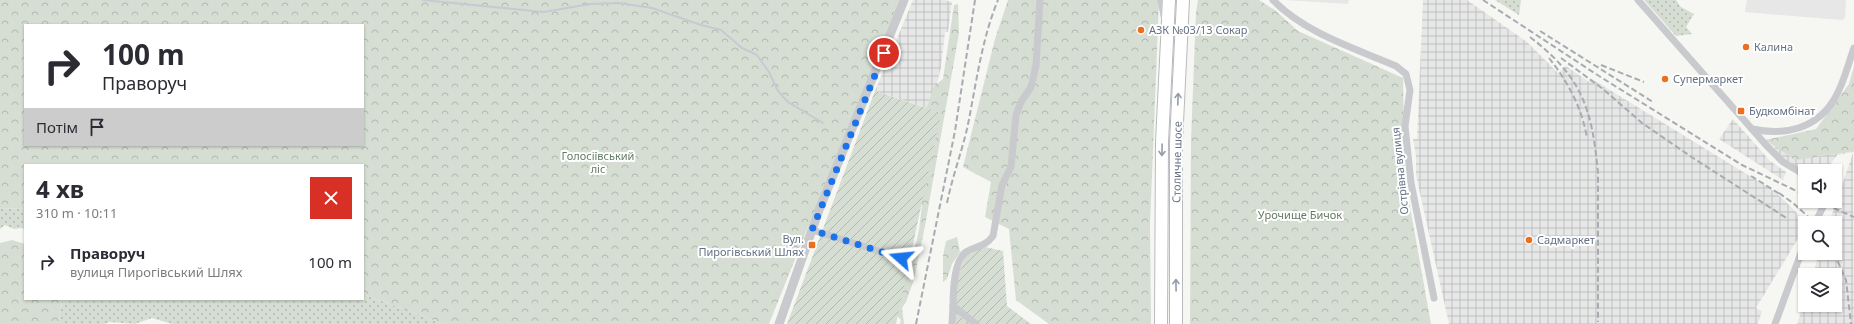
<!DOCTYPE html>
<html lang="uk">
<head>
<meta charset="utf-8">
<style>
	:root { --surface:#fff; --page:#f2f2f3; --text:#2b2b33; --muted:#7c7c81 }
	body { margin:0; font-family:"Noto Sans",sans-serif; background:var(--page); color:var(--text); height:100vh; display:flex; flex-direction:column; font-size:15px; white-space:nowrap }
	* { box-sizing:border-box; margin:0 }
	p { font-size:13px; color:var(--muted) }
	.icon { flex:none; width:22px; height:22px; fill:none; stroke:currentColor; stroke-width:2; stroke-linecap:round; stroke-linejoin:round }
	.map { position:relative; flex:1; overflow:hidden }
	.panel { position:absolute; left:24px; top:164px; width:340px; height:136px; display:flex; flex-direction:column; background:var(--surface); border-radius:0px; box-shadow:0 1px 3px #0004 }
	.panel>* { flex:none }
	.banner { position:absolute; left:24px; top:24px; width:340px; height:122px; border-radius:0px; box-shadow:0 1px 3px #0004; background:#fff; color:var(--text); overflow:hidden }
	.controls { position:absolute; left:1798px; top:164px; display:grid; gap:8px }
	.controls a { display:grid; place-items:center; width:44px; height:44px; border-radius:0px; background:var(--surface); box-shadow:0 1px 3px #0004; font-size:20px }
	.pin { position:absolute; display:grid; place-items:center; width:34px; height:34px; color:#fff; margin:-17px; border:2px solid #fff; border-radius:50%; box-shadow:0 1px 4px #0007 }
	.me { position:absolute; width:44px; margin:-22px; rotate:288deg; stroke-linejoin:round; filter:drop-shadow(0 0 3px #0008) }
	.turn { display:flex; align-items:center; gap:14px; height:84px; padding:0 12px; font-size:18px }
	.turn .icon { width:52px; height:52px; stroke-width:2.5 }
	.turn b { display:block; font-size:28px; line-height:34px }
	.then { display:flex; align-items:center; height:38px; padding:0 12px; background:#0003; gap:8px; font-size:15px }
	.round { display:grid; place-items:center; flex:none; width:42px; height:42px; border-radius:0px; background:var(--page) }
	.summary { display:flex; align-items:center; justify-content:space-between; height:68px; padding:0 12px }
	h1 { font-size:24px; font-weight:700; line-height:30px }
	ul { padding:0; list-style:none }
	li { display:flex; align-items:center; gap:12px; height:60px; padding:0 12px }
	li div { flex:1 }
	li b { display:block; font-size:15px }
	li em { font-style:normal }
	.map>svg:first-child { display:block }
</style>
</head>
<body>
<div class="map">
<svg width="1854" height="324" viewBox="0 0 1854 324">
	<defs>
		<pattern id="industrial-grid" width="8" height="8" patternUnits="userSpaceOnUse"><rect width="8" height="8" fill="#e6e7e6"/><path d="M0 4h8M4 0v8" fill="none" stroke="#bec0c0"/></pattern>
		<pattern id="grass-dots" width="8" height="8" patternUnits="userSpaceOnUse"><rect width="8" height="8" fill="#d6ded3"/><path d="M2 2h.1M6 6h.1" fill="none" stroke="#b1b8b1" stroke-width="1.8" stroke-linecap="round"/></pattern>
		<pattern id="forest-crowns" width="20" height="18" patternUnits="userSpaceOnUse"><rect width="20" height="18" fill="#d6ded3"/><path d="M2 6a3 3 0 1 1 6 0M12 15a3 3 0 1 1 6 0" fill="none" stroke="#b1b8b1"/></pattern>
		<pattern id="garden-furrows" width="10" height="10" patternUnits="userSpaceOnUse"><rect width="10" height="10" fill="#d6ded3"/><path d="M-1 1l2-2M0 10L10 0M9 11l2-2" fill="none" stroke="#b1b8b1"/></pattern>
	</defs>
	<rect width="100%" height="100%" fill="#f6f6f3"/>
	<!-- built -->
	<g fill="#e6e7e6">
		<polygon points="1285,0 1349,0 1348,4"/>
		<polygon points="1747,0 1846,0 1845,18 1842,20 1745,12"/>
	</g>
	<!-- industrial -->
	<g fill="url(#industrial-grid)">
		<polygon points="913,0 945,0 952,2 948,32 945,32 941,67 932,105 927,108 875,91 887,62 894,61 896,55 893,48"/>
		<polygon points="1423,0 1467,0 1527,42 1558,73 1566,66 1589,82 1592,79 1774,191 1784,200 1807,223 1805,223 1805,227 1756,308 1762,311 1758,324 1449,324 1416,175 1416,156 1413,139 1417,139"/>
		<polygon points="1854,79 1854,152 1837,155 1828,168 1814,165 1803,170 1779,158 1773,143 1811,137"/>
		<polygon points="1733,119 1770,161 1786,172 1783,180 1719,139"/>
		<polygon points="1853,153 1854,324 1797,324 1805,300 1805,305 1835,305 1835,275 1813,275 1819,253 1835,253 1835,223 1829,223"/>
	</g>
	<!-- grass -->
	<g fill="url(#grass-dots)">
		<polygon points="1495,0 1521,0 1519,15"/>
		<polygon points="1644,0 1676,0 1681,7 1694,14 1686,27 1692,34 1676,36"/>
		<polygon points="0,208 25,209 25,229 21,228 14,229 5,225 0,229"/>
		<polygon points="363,294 444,324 172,324 152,318 135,324 110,322 104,324 60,324 59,314 63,299 363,299"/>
	</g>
	<!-- forest -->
	<g fill="url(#forest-crowns)" fill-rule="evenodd">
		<path d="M0 0H899L769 324H444L363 294V165H25V209L0 208ZM25 25H363V145H25Z"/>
		<polygon points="1008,0 1159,0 1150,224 1151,324 1049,324 1016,300 1009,229 985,217 991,182 963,167 995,39"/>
		<polygon points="1198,0 1259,0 1276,11 1298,31 1403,78 1405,179 1431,324 1190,324 1191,140 1196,12"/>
		<polygon points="958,4 959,33 925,226 914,279 906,302 902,308 904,324 900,324 901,320 891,309 906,268 913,256 919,230 922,205 903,199 923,119 934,86 943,79 954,5"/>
		<polygon points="1854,66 1854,151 1795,160 1765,140 1816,129 1849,84"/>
		<polygon points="957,237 960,252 952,264 947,279 943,282 943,256 946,241"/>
		<polygon points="12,240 25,244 25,299 63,299 59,314 60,321 65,324 0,324 0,243"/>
	</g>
	<!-- garden -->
	<g fill="url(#garden-furrows)">
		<polygon points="875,91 941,113 896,324 787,324"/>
		<polygon points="985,247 1003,251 1007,306 1031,324 956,324 951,294 966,254"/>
	</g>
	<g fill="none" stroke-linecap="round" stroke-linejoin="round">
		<!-- stream -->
		<polyline stroke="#c4cbd2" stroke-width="2" points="423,0 544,12 590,4 619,3 652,8 701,25 721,30 742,48 757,55 769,72 778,91 788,102 823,123"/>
		<!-- trunk casing -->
		<g stroke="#b8babe" stroke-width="14">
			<g id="trunk">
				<polyline points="1161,324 1162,142 1169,0"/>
				<polyline points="1176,324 1176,143 1183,0"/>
			</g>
		</g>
		<!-- minor -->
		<g stroke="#c8cace" stroke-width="7">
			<polyline points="1161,0 1164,16"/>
			<path d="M1273 0C1305 33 1354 48 1396 66L1406 74 1410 90 1405 126 1411 183 1434 298"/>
			<polyline points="1638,0 1766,145 1783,162 1805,175"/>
			<path d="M1752 129C1785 136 1817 129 1835 98 1844 83 1848 64 1854 48"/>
			<polyline points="1815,223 1826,201"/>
			<polyline points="812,230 901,258"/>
			<polyline points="952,324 953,306"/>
			<path d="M976 324 953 306C953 293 954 260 966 252 977 245 984 248 993 236L1002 185 1011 167 1016 115 1021 102 1031 87 1036 66 1040 0"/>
			<polyline points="1775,324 1805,242"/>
		</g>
		<!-- tertiary -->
		<polyline stroke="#c8cace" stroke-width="9" points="779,324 819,210 904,0"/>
		<!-- trunk -->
		<use href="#trunk" stroke="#fff" stroke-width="12"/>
		<!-- rail -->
		<g stroke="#a7abb2" stroke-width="2" stroke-dasharray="6 3" stroke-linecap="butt">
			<polyline points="1483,0 1599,76 1742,165 1805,195"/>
			<polyline points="1540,31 1653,102"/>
			<path d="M1530 37C1582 77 1592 108 1598 173V322"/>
			<path d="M1549 58C1568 82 1582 108 1587 138"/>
			<polyline points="1561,58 1603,89 1642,123 1693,158 1788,219"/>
			<polyline points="1601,65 1644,82"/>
			<polyline points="1751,176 1783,196"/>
			<polyline points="1779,193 1793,203 1815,223"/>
			<polyline points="1817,201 1854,217"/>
			<path d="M947 203C952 178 961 154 967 129 976 86 981 41 998 0"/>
			<polyline points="1834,253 1846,280 1851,324"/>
			<polyline points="916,324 955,131 975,0"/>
		</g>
	</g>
	<!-- one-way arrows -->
	<defs><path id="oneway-shaft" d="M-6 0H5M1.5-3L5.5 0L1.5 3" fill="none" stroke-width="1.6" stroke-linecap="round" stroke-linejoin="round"/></defs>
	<g stroke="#929caa">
		<use href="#oneway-shaft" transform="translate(1178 99) rotate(-88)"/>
		<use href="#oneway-shaft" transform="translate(1162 150) rotate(91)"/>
		<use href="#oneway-shaft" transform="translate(1176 285) rotate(-91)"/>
	</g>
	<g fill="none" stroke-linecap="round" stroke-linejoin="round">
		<!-- route -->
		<polyline stroke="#1a73e8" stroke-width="7" stroke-dasharray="0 12.6" points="884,53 812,230 901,258"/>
	</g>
	<!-- markers -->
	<g fill="#eb6f1e" stroke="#fff" stroke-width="1.5">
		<circle cx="1141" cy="30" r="4"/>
		<circle cx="1746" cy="47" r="4"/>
		<circle cx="1665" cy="79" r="4"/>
		<rect x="1737" y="107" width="8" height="8" rx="2"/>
		<circle cx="1529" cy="240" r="4"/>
		<rect x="808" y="241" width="8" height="8" rx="2"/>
	</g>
	<g text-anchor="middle" stroke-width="4" stroke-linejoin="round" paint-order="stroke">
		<!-- poi labels -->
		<g font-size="11" fill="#647185" stroke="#fff" text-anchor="start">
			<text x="1149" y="34">АЗК №03/13 Сокар</text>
			<text x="1754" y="51">Калина</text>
			<text x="1673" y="83">Супермаркет</text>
			<text x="1749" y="115">Будкомбінат</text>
			<text x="804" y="243" text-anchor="end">Вул.<tspan x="804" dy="13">Пирогівський Шлях</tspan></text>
			<text x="1537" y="244">Садмаркет</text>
		</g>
		<!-- park labels -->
		<g font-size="11" fill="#647c63" stroke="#fff">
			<text x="598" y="160">Голосіївський<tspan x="598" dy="13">ліс</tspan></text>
			<text x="1300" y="219">Урочище Бичок</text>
		</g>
		<!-- street labels -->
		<g font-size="11" fill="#647185" stroke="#fff">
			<text transform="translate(1177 162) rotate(-89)" y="4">Столичне шосе</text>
			<text transform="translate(1400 171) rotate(-96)" y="4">Острівна вулиця</text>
		</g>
	</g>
</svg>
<div class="controls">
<a><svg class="icon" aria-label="sound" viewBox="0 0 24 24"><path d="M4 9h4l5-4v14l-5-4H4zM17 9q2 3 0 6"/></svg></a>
<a><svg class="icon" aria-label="search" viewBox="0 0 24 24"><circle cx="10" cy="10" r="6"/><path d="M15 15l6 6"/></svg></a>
<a><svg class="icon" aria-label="layers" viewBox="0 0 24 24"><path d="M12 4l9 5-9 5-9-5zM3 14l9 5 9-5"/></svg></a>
</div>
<div class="pin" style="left:884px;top:53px;background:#d93025"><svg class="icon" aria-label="arrive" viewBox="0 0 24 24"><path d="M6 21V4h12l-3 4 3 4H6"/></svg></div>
<svg class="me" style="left:901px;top:258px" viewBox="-20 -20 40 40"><path d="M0-17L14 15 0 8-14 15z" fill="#1a73e8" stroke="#fff" stroke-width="4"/></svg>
<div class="banner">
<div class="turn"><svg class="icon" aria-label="right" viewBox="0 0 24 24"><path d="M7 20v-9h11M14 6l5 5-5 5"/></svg><div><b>100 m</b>Праворуч</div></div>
<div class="then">Потім<svg class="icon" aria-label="arrive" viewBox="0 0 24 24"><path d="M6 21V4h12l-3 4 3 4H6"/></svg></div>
</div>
<section class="panel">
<div class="summary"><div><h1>4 хв</h1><p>310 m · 10:11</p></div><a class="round" style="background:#d93025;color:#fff"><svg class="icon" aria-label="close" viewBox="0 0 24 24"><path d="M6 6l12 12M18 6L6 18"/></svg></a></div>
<ul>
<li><svg class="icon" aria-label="right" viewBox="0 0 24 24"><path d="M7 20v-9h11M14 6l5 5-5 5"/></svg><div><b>Праворуч</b><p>вулиця Пирогівський Шлях</p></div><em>100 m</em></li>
</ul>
</section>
</div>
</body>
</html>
